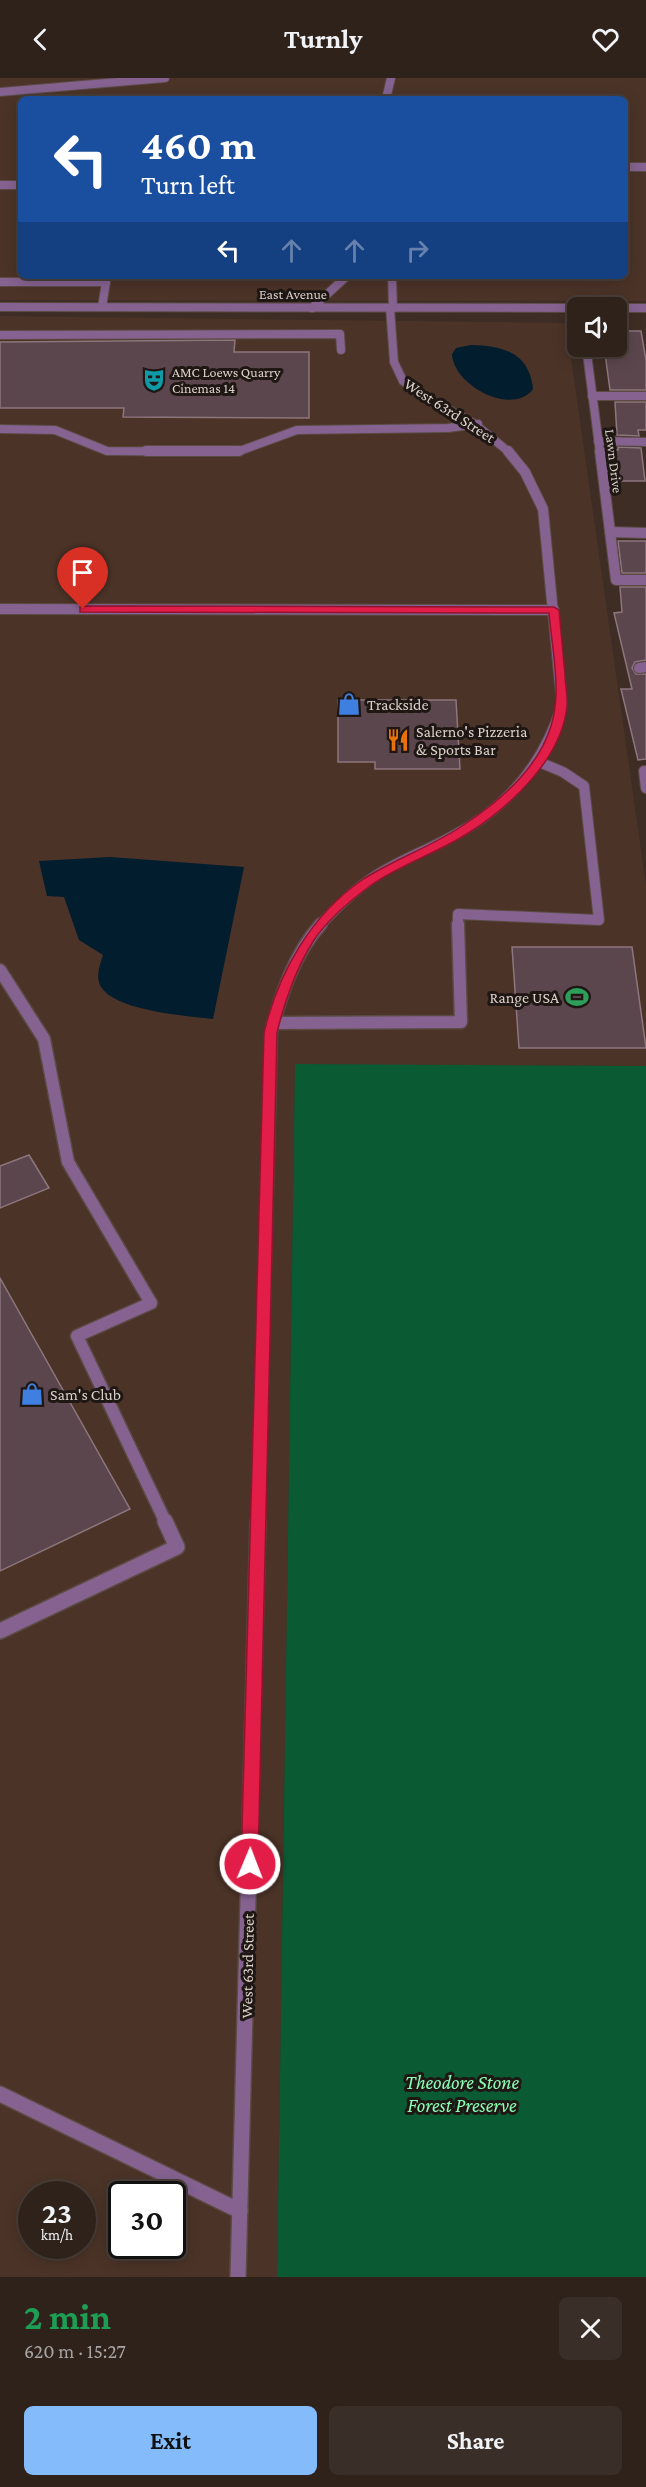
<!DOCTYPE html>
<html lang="en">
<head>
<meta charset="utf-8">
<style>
	:root { --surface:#2e221b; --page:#3a2f28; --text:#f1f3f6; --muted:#a7a4a3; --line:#493f3a; --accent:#84bcfb }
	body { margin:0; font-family:"Crimson Pro",serif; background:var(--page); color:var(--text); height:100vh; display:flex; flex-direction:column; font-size:22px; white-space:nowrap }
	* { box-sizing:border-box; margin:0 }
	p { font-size:20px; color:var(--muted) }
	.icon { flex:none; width:33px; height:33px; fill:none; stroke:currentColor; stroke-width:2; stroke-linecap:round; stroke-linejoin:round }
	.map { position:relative; height:2199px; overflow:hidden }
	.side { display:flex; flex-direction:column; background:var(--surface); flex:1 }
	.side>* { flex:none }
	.hud { position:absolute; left:18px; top:18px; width:610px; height:183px; border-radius:9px; box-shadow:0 3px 15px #0003,0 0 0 2px var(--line); background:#1a4fa0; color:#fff; overflow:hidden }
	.controls { position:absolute; left:567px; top:219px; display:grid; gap:12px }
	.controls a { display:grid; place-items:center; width:60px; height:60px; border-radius:9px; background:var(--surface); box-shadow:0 3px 15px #0003,0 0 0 2px var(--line); font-size:30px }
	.speed { position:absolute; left:18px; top:2103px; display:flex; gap:12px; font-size:30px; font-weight:700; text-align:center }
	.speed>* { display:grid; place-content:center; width:78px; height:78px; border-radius:50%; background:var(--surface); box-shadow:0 3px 15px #0003,0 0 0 2px var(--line); line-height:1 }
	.speed small { font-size:15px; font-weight:400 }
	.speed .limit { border:3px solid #111; border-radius:9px; background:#fff; color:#111 }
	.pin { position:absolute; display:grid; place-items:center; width:51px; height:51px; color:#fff; margin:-62px -26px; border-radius:50% 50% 50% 0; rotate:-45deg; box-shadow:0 0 6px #0007 }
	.pin .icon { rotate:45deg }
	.me { position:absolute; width:66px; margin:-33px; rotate:1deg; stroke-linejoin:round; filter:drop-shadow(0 0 4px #0008) }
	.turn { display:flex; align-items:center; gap:21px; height:126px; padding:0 24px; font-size:27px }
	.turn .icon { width:78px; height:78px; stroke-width:2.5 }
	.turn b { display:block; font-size:42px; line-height:51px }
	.lanes { display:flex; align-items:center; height:57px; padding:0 24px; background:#0003; justify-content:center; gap:30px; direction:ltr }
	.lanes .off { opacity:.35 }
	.round { display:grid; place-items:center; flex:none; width:63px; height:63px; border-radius:9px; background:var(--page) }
	.summary { display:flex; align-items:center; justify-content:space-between; height:102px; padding:0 24px }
	h1 { font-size:36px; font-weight:700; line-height:45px; color:#1e9e55 }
	.button { display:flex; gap:12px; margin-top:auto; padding:12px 24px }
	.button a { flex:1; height:69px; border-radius:9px; background:var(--accent); color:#111; font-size:24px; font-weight:700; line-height:69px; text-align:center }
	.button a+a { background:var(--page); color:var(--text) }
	header { display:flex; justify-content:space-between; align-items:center; height:78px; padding:0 24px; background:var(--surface); font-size:27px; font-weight:700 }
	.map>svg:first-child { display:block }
</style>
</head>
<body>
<header><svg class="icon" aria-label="back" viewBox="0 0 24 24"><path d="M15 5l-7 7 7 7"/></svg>Turnly<svg class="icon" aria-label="heart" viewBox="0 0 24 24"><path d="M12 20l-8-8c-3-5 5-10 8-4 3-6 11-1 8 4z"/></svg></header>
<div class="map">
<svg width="646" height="2199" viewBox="0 0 646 2199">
	<rect width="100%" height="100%" fill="#3e2d24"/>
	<!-- built -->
	<g fill="#4b3327" fill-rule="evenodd">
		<path d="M0 0H646V223L0 222ZM21 21H626V198H21Z"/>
		<path d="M0 238 566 245 646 807V988L295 987 277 2199H0ZM32 2116H82V2168H32ZM122 2116H172V2168H122Z"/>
	</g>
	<!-- green -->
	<polygon fill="#0a5a33" points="295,986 646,988 646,2199 277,2199"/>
	<!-- water -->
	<g fill="#011d2e">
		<path d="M471 267C503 268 529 274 533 311 512 339 453 307 452 276L456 270Z"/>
		<path d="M110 779 244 789 213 941C187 938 116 933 101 909 95 899 100 887 103 877L79 862 64 819 47 818 39 783Z"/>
	</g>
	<!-- building -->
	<g fill="#5b464d" stroke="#8d767d" stroke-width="1.5">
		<polygon points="616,253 641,253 646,282 646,312 610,312 604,268 616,268"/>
		<polygon points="235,262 234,274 309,274 309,340 123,339 124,330 0,330 0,264"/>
		<polygon points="615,324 646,324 646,352 638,352 639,358 617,357"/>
		<polygon points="618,369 641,370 645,403 611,403 607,371 618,372"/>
		<polygon points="618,463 646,463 646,495 622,495"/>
		<polygon points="620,509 646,509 646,582 635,584 632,590 636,596 646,596 646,681 638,682 621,611 632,611 614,535 622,534"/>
		<polygon points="338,622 456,622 460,691 375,691 375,684 338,684"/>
		<polygon points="512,869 632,869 646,970 519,970"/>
		<polygon points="29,1077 49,1110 0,1130 0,1088"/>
		<polygon points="0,1200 130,1431 0,1493"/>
	</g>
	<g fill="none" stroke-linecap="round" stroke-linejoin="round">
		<!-- service-far3 casing -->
		<g stroke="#5a4a42" stroke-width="10">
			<g id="service-far3">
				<polyline points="0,14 165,0"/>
				<polyline points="386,21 391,0"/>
				<polyline points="626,89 646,89"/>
				<polyline points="0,107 21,107"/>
				<polyline points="392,198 393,230"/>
				<polyline points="0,204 106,204"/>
				<polyline points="102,229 107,198 237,198"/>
				<polyline points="312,230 347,198"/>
				<polyline points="0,257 340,256 341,272"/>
				<polyline points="0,351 55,352 107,373 237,374 297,352 448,350 478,346"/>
			</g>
		</g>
		<!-- service-far2 casing -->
		<g stroke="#5a4a42" stroke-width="12">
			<g id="service-far2">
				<polyline points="146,373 239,373"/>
				<polyline points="0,531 554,532"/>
				<polyline points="458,847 458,836 599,842 584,708 563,694 539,684"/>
			</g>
		</g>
		<!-- service-far1 casing -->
		<g stroke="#5a4a42" stroke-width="15">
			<g id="service-far1">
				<polyline points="0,892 44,961 68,1084 151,1225 77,1258 166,1445"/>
				<polyline points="273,945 461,944 458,846"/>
			</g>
		</g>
		<!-- service casing -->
		<g stroke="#5a4a42" stroke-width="18">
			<g id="service">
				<polyline points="0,1553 177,1469 165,1443"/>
				<polyline points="0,2016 240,2133"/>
			</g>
		</g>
		<!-- minor-far3 casing -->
		<g stroke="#5a4a42" stroke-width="10">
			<g id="minor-far3">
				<polyline points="390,230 394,284 403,303 418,315 475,346 510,375"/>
				<polyline points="586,268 600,375"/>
				<polyline points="592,318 646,318"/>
				<polyline points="598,363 646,364"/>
			</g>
		</g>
		<!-- minor-far2 casing -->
		<g stroke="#5a4a42" stroke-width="12">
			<g id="minor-far2">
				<polyline points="600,373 616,502 646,502"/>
				<polyline points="610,454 646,455"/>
				<polyline points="639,590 646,589"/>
				<polyline points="646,693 644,693 646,710"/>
				<path d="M320 847C336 830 354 812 374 799 398 783 426 773 451 759 506 731 544 686 562 627L543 431 525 394 508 373"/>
			</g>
		</g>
		<!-- minor-far1 casing -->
		<g stroke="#5a4a42" stroke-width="15">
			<path id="minor-far1" d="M258 1445 271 955C281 916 294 876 321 846"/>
		</g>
		<!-- minor casing -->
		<g stroke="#5a4a42" stroke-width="18">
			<polyline id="minor" points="238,2199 258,1443"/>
		</g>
		<!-- tertiary casing -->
		<g stroke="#5a4a42" stroke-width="10">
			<g id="tertiary">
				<polyline points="0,229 586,230"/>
				<polyline points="616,230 646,230"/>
			</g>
		</g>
		<!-- service-far3 -->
		<use href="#service-far3" stroke="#856290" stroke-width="8"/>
		<!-- service-far2 -->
		<use href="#service-far2" stroke="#856290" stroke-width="10"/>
		<!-- service-far1 -->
		<use href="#service-far1" stroke="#856290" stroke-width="12"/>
		<!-- service -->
		<use href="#service" stroke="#856290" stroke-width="15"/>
		<!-- minor-far3 -->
		<use href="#minor-far3" stroke="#856290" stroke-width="8"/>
		<!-- minor-far2 -->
		<use href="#minor-far2" stroke="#856290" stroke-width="10"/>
		<!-- minor-far1 -->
		<use href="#minor-far1" stroke="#856290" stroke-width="12"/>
		<!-- minor -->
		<use href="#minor" stroke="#856290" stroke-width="15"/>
		<!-- tertiary -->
		<use href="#tertiary" stroke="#856290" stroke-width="8"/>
	</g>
	<!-- route -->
	<path fill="#e11d48" stroke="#92132f" stroke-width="1.5" d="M83 528 554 529 559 532C561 553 563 575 565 596 565 606 568 618 567 628 562 680 512 727 470 754 438 775 401 786 370 808 351 822 327 843 314 862 297 888 284 925 277 955L258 1786 256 1792 250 1795 243 1792 241 1786 264 955C278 895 311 837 362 802 394 781 431 769 462 748 499 724 538 691 551 648 562 614 552 571 549 535L80 534V529Z"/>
	<!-- icons -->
	<defs>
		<g id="theatre-bare" transform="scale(1.8)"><path d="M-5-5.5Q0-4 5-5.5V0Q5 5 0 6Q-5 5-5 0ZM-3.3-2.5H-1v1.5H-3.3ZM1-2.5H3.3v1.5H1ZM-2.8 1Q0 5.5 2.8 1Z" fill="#0f9aa8" stroke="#1f1713" stroke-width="2.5" paint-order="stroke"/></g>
		<g id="shop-bare" transform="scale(1.8)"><path d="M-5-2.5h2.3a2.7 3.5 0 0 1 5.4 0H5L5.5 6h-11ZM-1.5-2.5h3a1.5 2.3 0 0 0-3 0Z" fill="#3f7fe0" stroke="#1f1713" stroke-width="2.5" paint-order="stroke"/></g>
		<g id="restaurant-bare" transform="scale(1.8)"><path d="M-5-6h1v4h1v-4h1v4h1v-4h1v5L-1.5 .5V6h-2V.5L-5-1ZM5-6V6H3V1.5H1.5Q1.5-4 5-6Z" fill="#e8710a" stroke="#1f1713" stroke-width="2.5" paint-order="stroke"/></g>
		<g id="stadium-bare" transform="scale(1.8)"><path d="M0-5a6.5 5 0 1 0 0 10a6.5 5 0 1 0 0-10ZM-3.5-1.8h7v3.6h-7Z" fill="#2e9e5b" stroke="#1f1713" stroke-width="2.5" paint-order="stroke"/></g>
	</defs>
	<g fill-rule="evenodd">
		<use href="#theatre-bare" x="154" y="302"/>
		<use href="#shop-bare" x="349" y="626"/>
		<use href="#restaurant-bare" x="398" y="662"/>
		<use href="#stadium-bare" x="577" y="919"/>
		<use href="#shop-bare" x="32" y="1316"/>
	</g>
	<g text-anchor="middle" stroke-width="6" stroke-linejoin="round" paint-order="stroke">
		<!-- far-street labels -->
		<g font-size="14" fill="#dbd0ca" stroke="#1f1713">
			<text x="293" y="221">East Avenue</text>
			<text transform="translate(614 383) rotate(83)" y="5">Lawn Drive</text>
		</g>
		<!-- far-poi labels -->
		<g font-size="14" fill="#dbd0ca" stroke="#1f1713" text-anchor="start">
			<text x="172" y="299">AMC Loews Quarry<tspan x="172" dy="16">Cinemas 14</tspan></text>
		</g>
		<!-- street labels -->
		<g font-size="16" fill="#dbd0ca" stroke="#1f1713">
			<text transform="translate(450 332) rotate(33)" y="6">West 63rd Street</text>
			<text transform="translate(247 1888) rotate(-89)" y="6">West 63rd Street</text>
		</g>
		<!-- poi labels -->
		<g font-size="16" fill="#dbd0ca" stroke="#1f1713" text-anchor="start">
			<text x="367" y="632">Trackside</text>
			<text x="416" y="659">Salerno's Pizzeria<tspan x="416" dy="18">&amp; Sports Bar</tspan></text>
			<text x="559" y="925" text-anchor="end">Range USA</text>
			<text x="50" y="1322">Sam's Club</text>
		</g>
		<!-- near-park labels -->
		<g font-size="20" font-style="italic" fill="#88fdb6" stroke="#1f1713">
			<text x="462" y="2011">Theodore Stone<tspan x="462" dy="23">Forest Preserve</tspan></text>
		</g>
	</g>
</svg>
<div class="controls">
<a><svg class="icon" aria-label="sound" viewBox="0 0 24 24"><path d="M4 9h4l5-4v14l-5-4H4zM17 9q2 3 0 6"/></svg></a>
</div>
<div class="speed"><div>23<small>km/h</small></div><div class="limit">30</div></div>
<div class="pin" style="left:83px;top:531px;background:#d93025"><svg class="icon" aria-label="arrive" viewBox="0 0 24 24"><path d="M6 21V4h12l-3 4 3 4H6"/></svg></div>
<svg class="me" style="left:250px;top:1786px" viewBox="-20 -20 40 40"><circle r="17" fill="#e11d48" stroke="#fff" stroke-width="3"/><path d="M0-11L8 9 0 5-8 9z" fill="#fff"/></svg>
<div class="hud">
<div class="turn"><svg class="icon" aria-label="left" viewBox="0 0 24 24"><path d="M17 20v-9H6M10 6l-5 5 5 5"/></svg><div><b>460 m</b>Turn left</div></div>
<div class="lanes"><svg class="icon" aria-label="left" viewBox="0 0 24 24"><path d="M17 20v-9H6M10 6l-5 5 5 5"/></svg><svg class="icon off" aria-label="ahead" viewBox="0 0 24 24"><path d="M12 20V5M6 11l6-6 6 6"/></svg><svg class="icon off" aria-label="ahead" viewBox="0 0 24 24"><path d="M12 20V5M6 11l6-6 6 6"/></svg><svg class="icon off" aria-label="right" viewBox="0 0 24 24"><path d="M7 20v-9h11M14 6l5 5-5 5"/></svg></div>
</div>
</div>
<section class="side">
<div class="summary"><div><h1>2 min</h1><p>620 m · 15:27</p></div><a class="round"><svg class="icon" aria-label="close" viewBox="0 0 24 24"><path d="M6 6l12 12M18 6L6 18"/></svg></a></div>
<div class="button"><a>Exit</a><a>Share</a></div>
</section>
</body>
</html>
